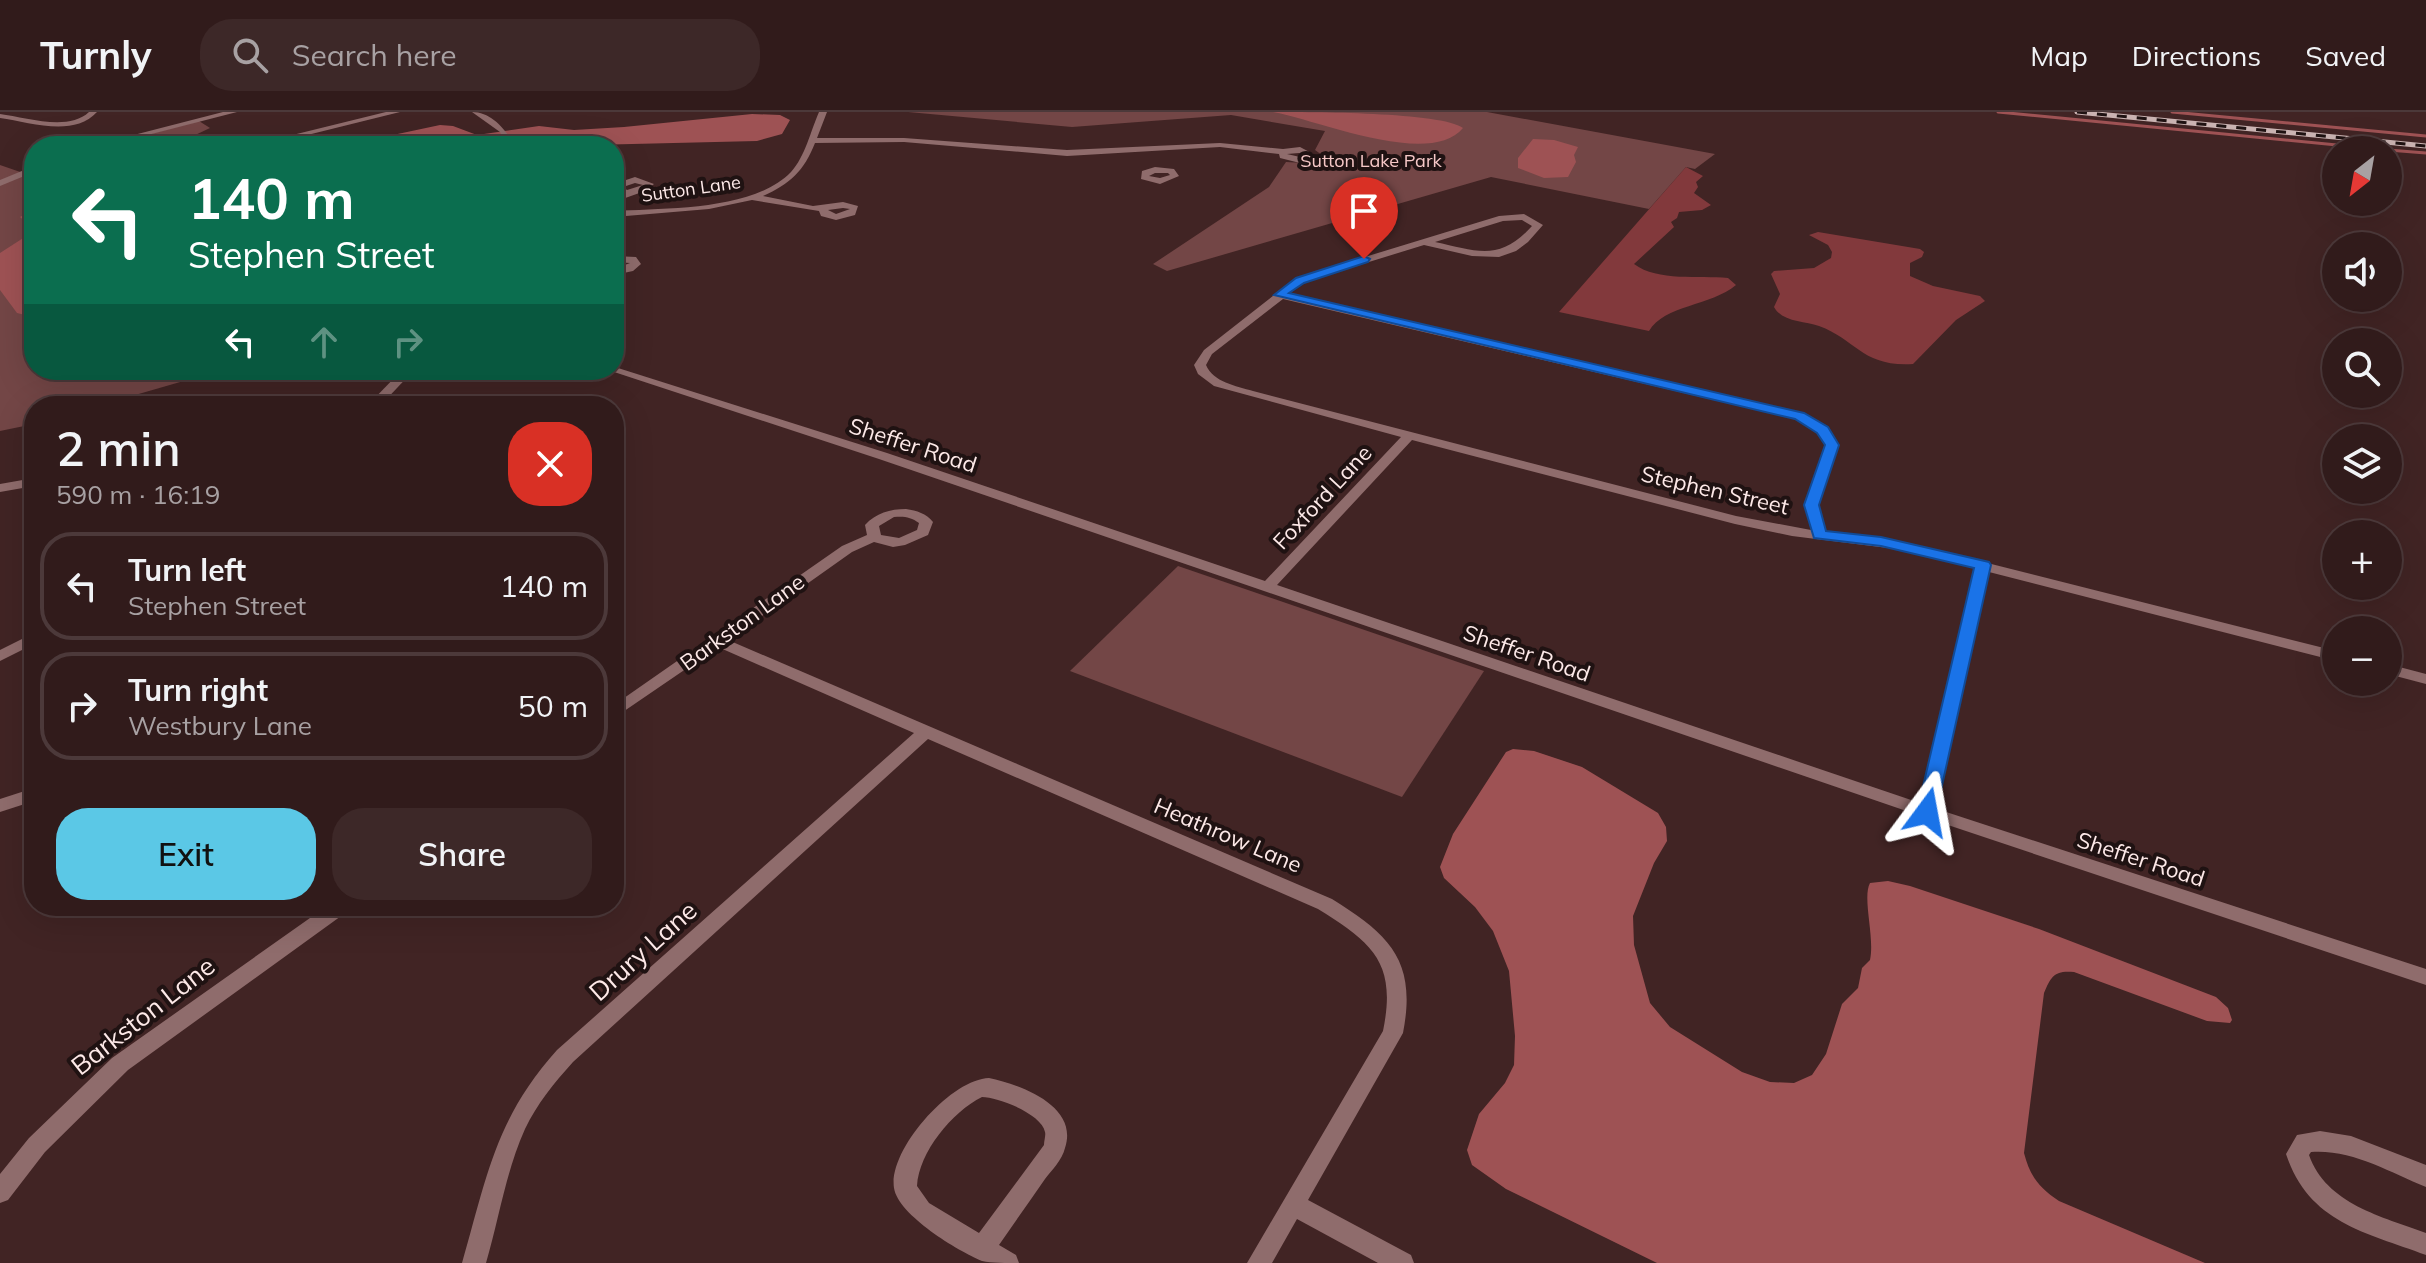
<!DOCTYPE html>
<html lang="en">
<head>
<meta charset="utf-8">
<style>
	:root { --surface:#311b1b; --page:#3d2828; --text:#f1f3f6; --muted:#a8a1a3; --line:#4c393a; --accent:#5bc8e6 }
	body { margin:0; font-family:Mulish,sans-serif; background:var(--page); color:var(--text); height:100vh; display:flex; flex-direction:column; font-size:30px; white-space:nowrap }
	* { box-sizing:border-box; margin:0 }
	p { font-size:26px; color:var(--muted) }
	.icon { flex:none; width:44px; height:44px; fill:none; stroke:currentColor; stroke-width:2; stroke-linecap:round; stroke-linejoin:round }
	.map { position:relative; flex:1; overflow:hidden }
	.sheet { position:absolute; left:24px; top:284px; width:600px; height:520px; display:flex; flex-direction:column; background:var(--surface); border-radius:32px; box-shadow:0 8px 32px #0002,0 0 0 2px var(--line) }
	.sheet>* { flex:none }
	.hud { position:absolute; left:24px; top:24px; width:600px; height:244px; border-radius:32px; box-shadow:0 8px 32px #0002,0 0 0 2px var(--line); background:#0b6e4f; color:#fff; overflow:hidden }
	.needle { width:52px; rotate:211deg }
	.tools { position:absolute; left:2322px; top:24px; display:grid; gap:16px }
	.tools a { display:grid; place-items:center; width:80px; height:80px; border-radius:50%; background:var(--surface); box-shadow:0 8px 32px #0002,0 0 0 2px var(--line); font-size:40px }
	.pin { position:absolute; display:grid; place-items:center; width:68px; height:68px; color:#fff; margin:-82px -34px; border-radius:50% 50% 50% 0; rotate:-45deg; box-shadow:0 0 8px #0007 }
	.pin .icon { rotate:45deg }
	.me { position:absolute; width:88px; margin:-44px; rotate:13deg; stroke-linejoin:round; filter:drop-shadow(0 0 6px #0008) }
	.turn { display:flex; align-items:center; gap:28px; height:168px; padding:0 32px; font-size:36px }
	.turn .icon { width:104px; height:104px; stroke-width:2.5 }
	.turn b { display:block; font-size:56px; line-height:68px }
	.lanes { display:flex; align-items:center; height:76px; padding:0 32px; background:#0003; justify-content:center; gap:40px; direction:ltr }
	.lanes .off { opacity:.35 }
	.round { display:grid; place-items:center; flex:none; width:84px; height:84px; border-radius:32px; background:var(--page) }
	.headline { display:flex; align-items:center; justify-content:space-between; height:136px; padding:0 32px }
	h1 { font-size:48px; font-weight:600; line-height:60px }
	.button { display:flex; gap:16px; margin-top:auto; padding:16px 32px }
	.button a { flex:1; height:92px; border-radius:32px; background:var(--accent); color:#111; font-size:32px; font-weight:600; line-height:92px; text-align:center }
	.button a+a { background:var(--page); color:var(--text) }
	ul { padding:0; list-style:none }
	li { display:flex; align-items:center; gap:24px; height:108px; margin:0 16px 12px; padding:0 16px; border:4px solid var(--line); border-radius:32px }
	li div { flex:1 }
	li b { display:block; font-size:30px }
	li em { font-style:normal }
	header { display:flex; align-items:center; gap:48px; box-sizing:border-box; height:112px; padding:0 40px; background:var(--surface); border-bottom:2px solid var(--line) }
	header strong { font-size:38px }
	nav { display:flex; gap:44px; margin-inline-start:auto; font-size:28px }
	.search { width:560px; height:72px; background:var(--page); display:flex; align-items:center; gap:20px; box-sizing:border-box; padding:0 28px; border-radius:32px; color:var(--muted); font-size:30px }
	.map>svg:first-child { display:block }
</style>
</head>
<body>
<header>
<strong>Turnly</strong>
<div class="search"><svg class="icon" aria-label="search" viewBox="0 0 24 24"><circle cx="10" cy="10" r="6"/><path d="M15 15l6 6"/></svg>Search here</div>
<nav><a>Map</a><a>Directions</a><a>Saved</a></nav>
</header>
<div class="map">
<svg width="2426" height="1151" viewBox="0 0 2426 1151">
	<rect width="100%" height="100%" fill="#412424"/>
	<!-- green -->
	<g fill="#734646">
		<polygon points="908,0 1487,0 1715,42 1695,57 1686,55 1649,97 1491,65 1167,159 1153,152 1269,75 1286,50 1304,51 1320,47 1322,43 1315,38 1325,19 1231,3 1072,15"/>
		<polygon points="199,9 210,16 172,34 104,34"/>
		<polygon points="0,53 29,63 34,61 34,258 208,258 201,264 97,294 34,294 34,312 0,319"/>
		<polygon points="1178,454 1484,559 1402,685 1070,559"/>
	</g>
	<!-- forest -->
	<g fill="#82393c">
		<path d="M1686 55 1703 64 1696 70 1698 75 1694 81 1711 93 1702 98 1679 100 1677 106 1671 110 1674 115 1634 152C1658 170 1699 163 1728 166L1736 173C1711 194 1664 193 1649 219L1559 200Z"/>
		<path d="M1818 120 1920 137 1924 140 1922 145 1910 151V164L1933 174 1980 184 1985 189 1956 208 1913 252C1862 255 1857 228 1819 214 1804 209 1782 210 1774 195L1780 182 1771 162 1774 159 1814 156 1831 146 1832 140 1828 133 1809 123Z"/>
	</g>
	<!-- water -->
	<g fill="#9e5254">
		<path d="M1273 0C1309 0 1442 0 1463 16 1430 56 1318 8 1273 0Z"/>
		<path d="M752 2 780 3 790 8 782 22 757 29 549 34 539 31 530 23C511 21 488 25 471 34H341L440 13 453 14 477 23 539 14 574 18 624 15Z"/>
		<polygon points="1533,27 1554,28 1578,35 1574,43 1576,50 1568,65 1544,66 1518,56 1518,46"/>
		<polygon points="34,97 34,205 33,205 17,201 0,178 0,141 31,121 32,116 20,105"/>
		<path d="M1513 637 1534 639 1582 655 1658 701 1666 715 1667 729 1654 751 1633 804 1634 833 1650 891 1670 915 1742 960 1770 970 1794 971 1812 963 1826 942 1842 892 1858 876 1862 856 1870 848C1875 825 1862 786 1870 771L1888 769 1910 774 2039 817 2216 885 2228 896 2232 908 2230 911 2207 909 2074 860C2055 858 2051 864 2044 881L2024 1041C2030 1064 2039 1076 2059 1089L2205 1151H1657L1506 1077 1472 1053 1467 1038 1479 1002 1505 971 1514 953 1515 924 1509 859 1493 819 1475 795 1444 766 1440 755 1453 722 1506 640Z"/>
	</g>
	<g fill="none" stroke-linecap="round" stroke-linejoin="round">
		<!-- stream -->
		<g stroke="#9e5254" stroke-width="3">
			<polyline points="1998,0 2388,38"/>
			<polyline points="2172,0 2426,24"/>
			<polyline points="2388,38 2426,41"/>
		</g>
		<!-- minor -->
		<g fill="#8f6c6c" fill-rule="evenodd">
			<path d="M89 0H97C73 26 30 10 0 6V2C25 5 68 20 89 0Z"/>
			<polygon points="223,0 237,0 105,34 91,34"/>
			<polygon points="386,0 400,0 263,34 248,34"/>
			<path d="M472 0C492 0 506 18 515 34H507L500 20Z"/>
			<path d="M819 0H827L817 26H904L1067 38 1220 31 1283 37 1300 35 1317 44 1300 51 1280 46 1279 42 1220 35 1067 44 904 30 815 31C804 59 790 72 763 84L813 94 843 90 858 94 855 103 836 108 821 104 819 99 752 88 709 97 614 105V99C665 96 753 99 791 60 805 45 811 18 819 0ZM1299 41 1305 44 1300 45 1287 42ZM843 96 850 97 836 102 828 98Z"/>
			<polygon points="34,54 34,60 0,74 0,68"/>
			<path d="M1155 55 1174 57 1179 64 1160 72 1141 67 1142 59ZM1155 61H1168L1170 63 1160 66 1149 64Z"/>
			<path d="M635 65 654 72 645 79 614 90V83L619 81 614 76V72ZM635 71 643 73 627 78 623 75Z"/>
			<path d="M1524 102 1543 113 1528 130 1516 139 1499 145 1472 144 1424 133 1304 170 1289 182 1803 301 1827 315 1838 333 1819 393 1825 420 1904 430 2336 539V549L1989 460 1937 697 2426 857V873L1921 704 879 347 608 258 618 256 887 341 1265 469 1401 325 1214 274 1198 262 1194 253 1204 238 1296 166 1499 104ZM1522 108 1532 114C1500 150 1477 139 1435 130L1503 109ZM1283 187 1795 307 1818 320 1826 333 1805 393 1811 418 1736 404 1253 279C1236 274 1213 270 1206 253L1212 242ZM1412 328 1735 412 1792 424 1904 438 1975 456 1920 691 1277 473Z"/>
			<polygon points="614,144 636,145 641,152 633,159 614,163 614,157 630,151 614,150"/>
			<polygon points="402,258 414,258 380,294 367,294"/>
			<polygon points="34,366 34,374 0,380 0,372"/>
			<path d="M906 397C917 399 926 401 933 410L928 423 905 433 893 435 874 430 852 440 728 528 1332 787C1390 823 1417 849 1403 921L1308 1088 1411 1143 1414 1151H1378L1297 1107 1272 1151H1247L1383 919C1397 851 1373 831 1318 797L928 627 573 950C554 971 537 992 525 1017 506 1059 499 1107 486 1151H462C487 1065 495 1007 557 938L914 621 718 535 614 606V593L842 434 867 423 865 413C876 401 890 397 906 397ZM894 405C904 404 911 405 919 411L917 418 899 426 881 423 879 414Z"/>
			<polygon points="34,521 34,532 0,549 0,538"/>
			<polygon points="2388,552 2426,562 2426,572 2388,562"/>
			<polygon points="34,676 34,689 0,700 0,687"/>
			<polygon points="327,794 351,794 348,799 128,958 45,1040 8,1088 0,1091 0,1062 29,1026 112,946"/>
			<path d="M989 966C1021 973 1079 994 1065 1036 1062 1048 1052 1058 1045 1067 1030 1089 1014 1111 999 1133L1016 1143 1019 1151C1008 1151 992 1151 982 1149 958 1139 898 1103 894 1076 888 1038 951 967 989 966ZM982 985C998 985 1042 1002 1045 1020 1046 1023 1044 1029 1044 1033L979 1121 929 1091 917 1074C919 1040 952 1000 982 985Z"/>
			<path d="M2320 1019 2351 1024 2426 1053V1075C2389 1060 2352 1037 2311 1040L2309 1043C2326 1092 2383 1105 2426 1121V1143C2365 1120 2309 1111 2286 1042L2297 1023Z"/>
		</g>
		<!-- rail casing -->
		<g stroke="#cab3b2" stroke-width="5">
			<polyline id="rail" points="2077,0 2426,34"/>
		</g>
		<!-- rail -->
		<use href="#rail" stroke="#1f1212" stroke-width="3" stroke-dasharray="10" stroke-linecap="butt"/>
	</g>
	<!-- route -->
	<polygon fill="#1a73e8" stroke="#114b97" stroke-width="2" points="1364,144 1370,147 1368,150 1304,171 1289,181 1804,301 1828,315 1839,333 1819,393 1826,419 1881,425 1989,450 1991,453 1935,705 1920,705 1917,700 1974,456 1881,434 1814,426 1804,393 1825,333 1817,321 1795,307 1274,183 1296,166"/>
	<g text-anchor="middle" stroke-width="8" stroke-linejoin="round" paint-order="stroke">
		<!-- far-park labels -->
		<g font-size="18" fill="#f6c8c7" stroke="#1f1212">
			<text x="1371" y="55">Sutton Lake Park</text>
		</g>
		<!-- far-street labels -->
		<g font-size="18" fill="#fde9e8" stroke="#1f1212">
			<text transform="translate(691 77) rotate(-8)" y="6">Sutton Lane</text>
		</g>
		<!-- street labels -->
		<g font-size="22" fill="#fde9e8" stroke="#1f1212">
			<text transform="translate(913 333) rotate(18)" y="8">Sheffer Road</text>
			<text transform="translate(1715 378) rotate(13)" y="8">Stephen Street</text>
			<text transform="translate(1322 385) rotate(-47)" y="8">Foxford Lane</text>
			<text transform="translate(742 510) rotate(-36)" y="8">Barkston Lane</text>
			<text transform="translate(1527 541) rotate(19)" y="8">Sheffer Road</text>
			<text transform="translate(1228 723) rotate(23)" y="8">Heathrow Lane</text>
			<text transform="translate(2141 747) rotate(18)" y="8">Sheffer Road</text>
		</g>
		<!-- near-street labels -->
		<g font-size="26" fill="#fde9e8" stroke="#1f1212">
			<text transform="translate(643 839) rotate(-42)" y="9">Drury Lane</text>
			<text transform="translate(143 904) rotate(-38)" y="9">Barkston Lane</text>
		</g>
	</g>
</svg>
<div class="tools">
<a><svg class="needle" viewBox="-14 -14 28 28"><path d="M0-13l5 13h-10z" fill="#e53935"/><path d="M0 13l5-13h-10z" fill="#a8a1a3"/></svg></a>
<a><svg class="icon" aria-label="sound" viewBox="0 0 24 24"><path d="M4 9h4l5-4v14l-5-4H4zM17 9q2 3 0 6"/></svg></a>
<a><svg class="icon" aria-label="search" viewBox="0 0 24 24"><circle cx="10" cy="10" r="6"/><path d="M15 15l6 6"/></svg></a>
<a><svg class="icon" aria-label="layers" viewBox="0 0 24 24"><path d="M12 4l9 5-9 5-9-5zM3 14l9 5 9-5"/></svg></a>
<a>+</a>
<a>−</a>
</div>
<div class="pin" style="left:1364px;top:147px;background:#d93025"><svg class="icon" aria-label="arrive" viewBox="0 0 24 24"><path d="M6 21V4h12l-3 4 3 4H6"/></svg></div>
<svg class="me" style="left:1927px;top:700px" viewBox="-20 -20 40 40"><path d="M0-17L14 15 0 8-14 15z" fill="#1a73e8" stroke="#fff" stroke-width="4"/></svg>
<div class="hud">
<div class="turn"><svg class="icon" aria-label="left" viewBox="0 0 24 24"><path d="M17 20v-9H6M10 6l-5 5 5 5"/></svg><div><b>140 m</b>Stephen Street</div></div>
<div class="lanes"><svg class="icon" aria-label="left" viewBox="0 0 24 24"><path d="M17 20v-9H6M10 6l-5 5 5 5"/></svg><svg class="icon off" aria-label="ahead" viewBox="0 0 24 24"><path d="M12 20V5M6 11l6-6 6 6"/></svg><svg class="icon off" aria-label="right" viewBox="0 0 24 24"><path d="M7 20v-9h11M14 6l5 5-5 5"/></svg></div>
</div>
<section class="sheet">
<div class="headline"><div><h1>2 min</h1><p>590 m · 16:19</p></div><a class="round" style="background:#d93025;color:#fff"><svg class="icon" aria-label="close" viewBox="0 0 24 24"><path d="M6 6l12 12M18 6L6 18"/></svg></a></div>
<ul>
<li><svg class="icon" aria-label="left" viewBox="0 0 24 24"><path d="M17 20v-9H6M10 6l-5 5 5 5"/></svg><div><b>Turn left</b><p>Stephen Street</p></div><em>140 m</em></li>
<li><svg class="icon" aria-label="right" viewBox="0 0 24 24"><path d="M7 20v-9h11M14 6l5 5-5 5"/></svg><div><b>Turn right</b><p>Westbury Lane</p></div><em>50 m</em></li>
</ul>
<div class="button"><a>Exit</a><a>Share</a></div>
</section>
</div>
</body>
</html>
